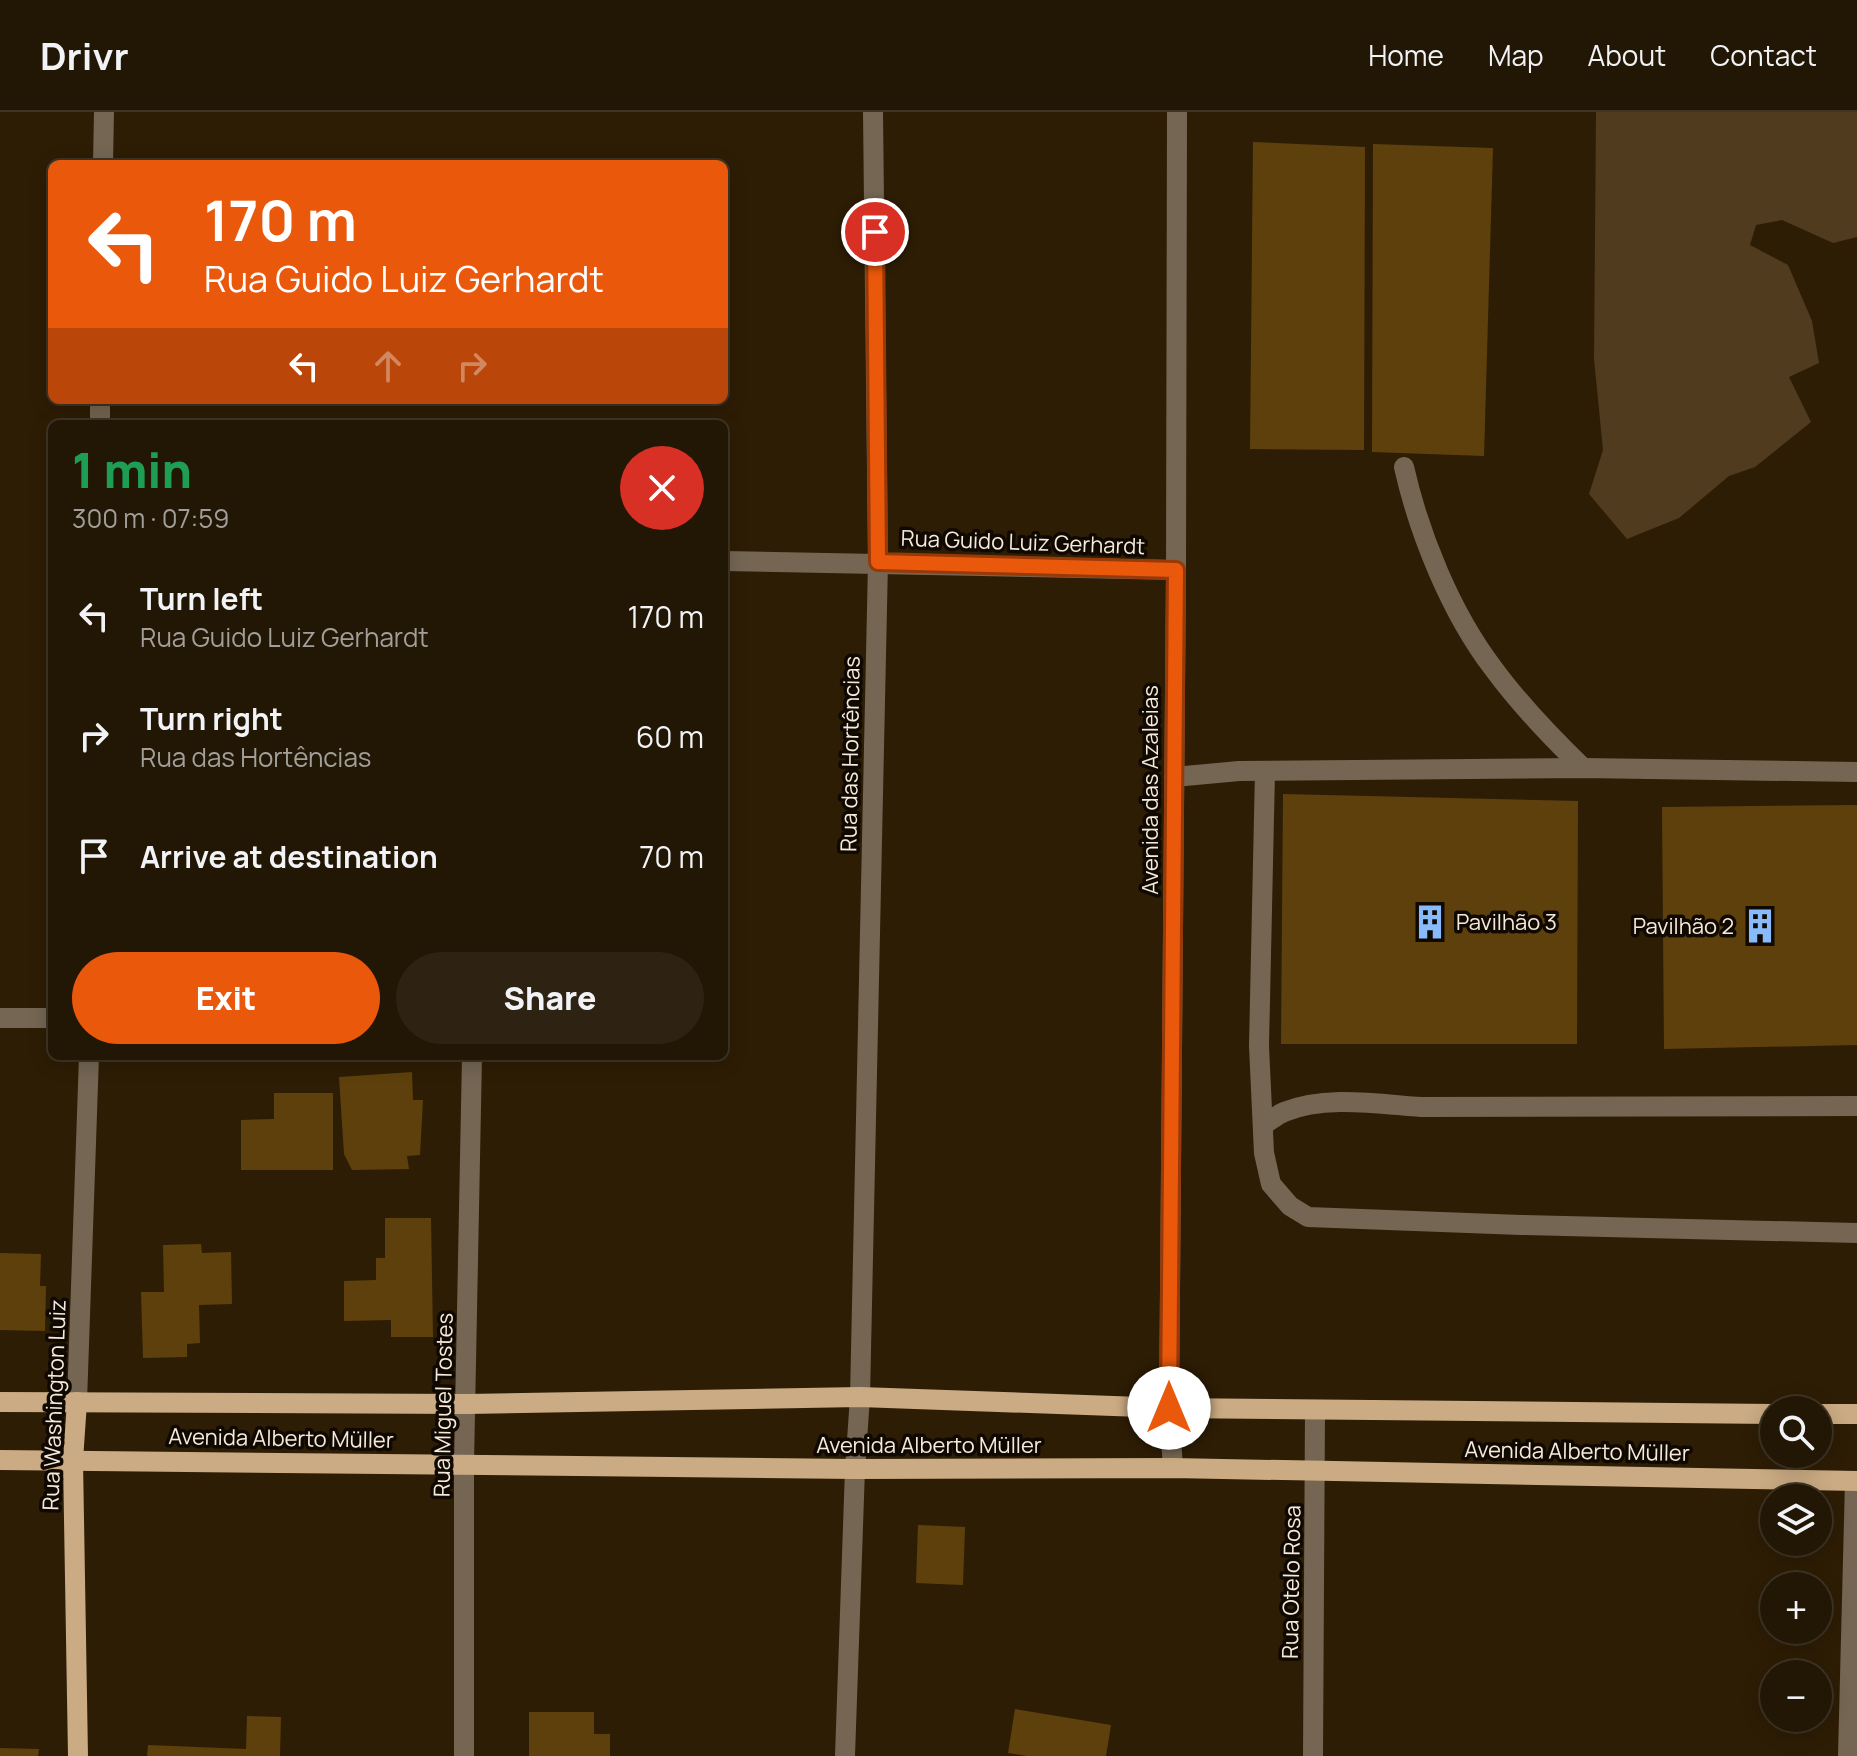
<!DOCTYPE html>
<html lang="en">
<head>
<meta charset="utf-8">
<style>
	:root { --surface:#221604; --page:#2e2313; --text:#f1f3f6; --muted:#a29f9a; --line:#3f3526; --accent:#ea580c }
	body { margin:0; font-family:Manrope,sans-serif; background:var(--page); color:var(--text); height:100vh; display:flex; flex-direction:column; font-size:30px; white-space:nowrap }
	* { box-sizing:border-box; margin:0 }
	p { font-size:26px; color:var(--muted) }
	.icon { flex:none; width:44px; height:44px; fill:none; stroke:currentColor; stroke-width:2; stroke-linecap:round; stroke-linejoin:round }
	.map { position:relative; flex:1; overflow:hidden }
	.details { position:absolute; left:48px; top:308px; width:680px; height:640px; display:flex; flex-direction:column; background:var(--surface); border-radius:12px; box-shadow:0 4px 20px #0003,0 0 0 2px var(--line) }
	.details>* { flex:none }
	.banner { position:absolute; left:48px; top:48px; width:680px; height:244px; border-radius:12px; box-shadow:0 4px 20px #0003,0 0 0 2px var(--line); background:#ea580c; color:#fff; overflow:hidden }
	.tools { position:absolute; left:1760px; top:1284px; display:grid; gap:16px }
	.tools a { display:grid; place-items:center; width:72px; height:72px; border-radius:50%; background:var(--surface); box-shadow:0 4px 20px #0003,0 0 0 2px var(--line); font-size:40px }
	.pin { position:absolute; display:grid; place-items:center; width:68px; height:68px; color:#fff; margin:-34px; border:4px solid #fff; border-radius:50%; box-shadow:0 2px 8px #0007 }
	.me { position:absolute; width:88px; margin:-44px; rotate:0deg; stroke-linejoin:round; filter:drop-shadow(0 0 6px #0008) }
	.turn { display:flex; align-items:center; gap:28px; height:168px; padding:0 24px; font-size:36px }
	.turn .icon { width:104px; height:104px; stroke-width:2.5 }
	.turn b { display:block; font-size:56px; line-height:68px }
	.lanes { display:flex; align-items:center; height:76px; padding:0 24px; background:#0003; justify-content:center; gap:40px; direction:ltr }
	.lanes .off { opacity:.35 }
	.round { display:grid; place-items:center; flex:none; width:84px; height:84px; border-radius:42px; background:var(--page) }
	.overview { display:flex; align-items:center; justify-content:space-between; height:136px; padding:0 24px }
	h1 { font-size:48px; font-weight:800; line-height:60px; color:#1e9e55 }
	.action { display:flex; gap:16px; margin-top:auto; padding:16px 24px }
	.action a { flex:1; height:92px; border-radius:48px; background:var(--accent); color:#fff; font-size:32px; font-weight:800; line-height:92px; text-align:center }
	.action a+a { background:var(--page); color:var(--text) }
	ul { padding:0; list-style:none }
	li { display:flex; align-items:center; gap:24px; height:120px; padding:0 24px }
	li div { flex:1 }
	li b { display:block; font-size:30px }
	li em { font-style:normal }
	header { display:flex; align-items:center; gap:48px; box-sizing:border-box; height:112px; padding:0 40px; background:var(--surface); border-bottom:2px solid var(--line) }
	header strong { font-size:38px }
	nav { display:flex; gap:44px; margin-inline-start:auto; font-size:28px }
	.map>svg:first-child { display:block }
</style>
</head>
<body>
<header>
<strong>Drivr</strong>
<nav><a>Home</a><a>Map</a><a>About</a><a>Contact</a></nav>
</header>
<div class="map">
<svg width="1857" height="1644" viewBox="0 0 1857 1644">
	<rect width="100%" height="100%" fill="#2e1d05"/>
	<!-- green -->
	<polygon fill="#503b1e" points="1596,0 1857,0 1857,125 1833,131 1782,108 1756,113 1750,133 1788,153 1812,209 1819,251 1789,265 1811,310 1755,355 1729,364 1679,406 1627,427 1589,382 1603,338 1594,247"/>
	<!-- building -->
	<g fill="#5e400c">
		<polygon points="1253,30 1365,35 1364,338 1250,337"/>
		<polygon points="1373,32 1493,36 1484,344 1372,340"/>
		<polygon points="1283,682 1578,689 1577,932 1281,932"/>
		<polygon points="1857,693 1857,933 1664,937 1662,695"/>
		<polygon points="412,960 413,988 423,988 420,1043 407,1044 409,1057 352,1058 344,1042 339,965"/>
		<polygon points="274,981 333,981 333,1058 241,1058 241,1008 274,1007"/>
		<polygon points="385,1106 431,1106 433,1225 391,1225 391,1208 344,1209 344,1169 376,1168 376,1146 385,1146"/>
		<polygon points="201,1132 202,1141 231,1140 232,1192 199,1193 200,1231 187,1232 187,1245 143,1246 141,1180 164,1180 163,1133"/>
		<polygon points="0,1141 41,1142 40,1174 46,1174 45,1219 0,1218"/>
		<polygon points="918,1413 965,1415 963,1473 916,1471"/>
		<polygon points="1015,1597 1111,1613 1106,1644 1027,1644 1008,1641"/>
		<polygon points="529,1600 594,1600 594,1622 610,1622 610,1644 529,1644"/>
		<polygon points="247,1604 281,1605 280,1644 147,1644 148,1633 246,1637"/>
		<polygon points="0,1636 39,1637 38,1644 0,1644"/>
	</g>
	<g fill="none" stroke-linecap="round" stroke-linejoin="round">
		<!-- minor -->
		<g stroke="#746653" stroke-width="20">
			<polyline points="103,52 104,0"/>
			<polyline points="100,312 100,288"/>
			<path d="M1404 355C1419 422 1451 501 1493 556 1520 593 1551 625 1583 656"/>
			<polyline points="724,449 1176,458"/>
			<polyline points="1265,659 1259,934 1264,1041 1271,1072 1290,1094 1308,1105 1521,1113 1857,1121"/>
			<polyline points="1174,665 1239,659 1583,656 1857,660"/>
			<polyline points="0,906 52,906"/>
			<path d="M1263 1013C1270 1009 1277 1003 1284 1000 1325 983 1378 992 1421 995L1857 994"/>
			<polyline points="77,1290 89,944"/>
			<polyline points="1173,1356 1169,1296 1176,458 1177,0"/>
			<polyline points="464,1644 464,1352 472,944"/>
			<polyline points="845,1644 855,1357 860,1285 878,450 873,0"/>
			<polyline points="1313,1644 1315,1298"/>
			<polyline points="1848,1644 1855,1369"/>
		</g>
		<!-- major -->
		<g stroke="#caab83" stroke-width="20">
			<polyline points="0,1290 467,1292 860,1285 1169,1296 1774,1302"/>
			<polyline points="77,1290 73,1348 78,1644"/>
			<polyline points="1818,1302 1857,1302"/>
			<polyline points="0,1348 855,1357 1173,1356 1857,1369"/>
		</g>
	</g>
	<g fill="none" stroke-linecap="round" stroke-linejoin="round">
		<!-- route casing -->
		<g stroke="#983908" stroke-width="20">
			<polyline id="route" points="875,120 878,450 1176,458 1169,1296"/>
		</g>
		<!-- route -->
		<use href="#route" stroke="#ea580c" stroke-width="14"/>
	</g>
	<!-- icons -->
	<defs>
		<g id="building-bare" transform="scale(2.76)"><path d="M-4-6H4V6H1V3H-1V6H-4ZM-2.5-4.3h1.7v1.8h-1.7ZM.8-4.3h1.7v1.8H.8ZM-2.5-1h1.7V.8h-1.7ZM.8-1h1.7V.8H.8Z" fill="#88bbfc" stroke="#100902" stroke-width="2.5" paint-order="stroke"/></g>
	</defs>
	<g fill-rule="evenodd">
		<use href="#building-bare" x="1430" y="810"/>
		<use href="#building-bare" x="1760" y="814"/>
	</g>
	<g text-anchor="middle" stroke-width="7" stroke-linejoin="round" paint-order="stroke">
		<!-- street labels -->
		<g font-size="22" fill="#f5eadb" stroke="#100902">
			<text transform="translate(1023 430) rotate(2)" y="8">Rua Guido Luiz Gerhardt</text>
			<text transform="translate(850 642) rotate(-89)" y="8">Rua das Hortências</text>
			<text transform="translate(1150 678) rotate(-90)" y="8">Avenida das Azaleias</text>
			<text transform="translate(54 1293) rotate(-88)" y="8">Rua Washington Luiz</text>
			<text transform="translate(443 1293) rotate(-89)" y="8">Rua Miguel Tostes</text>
			<text transform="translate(281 1326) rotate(1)" y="8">Avenida Alberto Müller</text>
			<text x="929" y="1341">Avenida Alberto Müller</text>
			<text transform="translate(1577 1339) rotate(1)" y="8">Avenida Alberto Müller</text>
			<text transform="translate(1291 1470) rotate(-89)" y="8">Rua Otelo Rosa</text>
		</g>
		<!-- poi labels -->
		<g font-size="22" fill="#f5eadb" stroke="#100902" text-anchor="start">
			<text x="1456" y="818">Pavilhão 3</text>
			<text x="1734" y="822" text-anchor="end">Pavilhão 2</text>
		</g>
	</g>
</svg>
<div class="tools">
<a><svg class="icon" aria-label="search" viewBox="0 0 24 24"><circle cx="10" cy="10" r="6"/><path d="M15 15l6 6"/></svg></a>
<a><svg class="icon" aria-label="layers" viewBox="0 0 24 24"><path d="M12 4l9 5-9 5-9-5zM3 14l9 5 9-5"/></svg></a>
<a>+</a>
<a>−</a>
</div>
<div class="pin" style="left:875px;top:120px;background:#d93025"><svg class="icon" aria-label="arrive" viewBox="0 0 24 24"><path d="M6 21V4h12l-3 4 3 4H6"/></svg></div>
<svg class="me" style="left:1169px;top:1296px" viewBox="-20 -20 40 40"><circle r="19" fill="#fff"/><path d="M0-13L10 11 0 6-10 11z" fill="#ea580c"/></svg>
<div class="banner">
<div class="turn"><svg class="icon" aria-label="left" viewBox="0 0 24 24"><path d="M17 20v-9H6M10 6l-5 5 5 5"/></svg><div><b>170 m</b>Rua Guido Luiz Gerhardt</div></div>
<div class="lanes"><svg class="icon" aria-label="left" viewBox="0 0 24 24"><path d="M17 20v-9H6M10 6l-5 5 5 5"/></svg><svg class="icon off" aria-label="ahead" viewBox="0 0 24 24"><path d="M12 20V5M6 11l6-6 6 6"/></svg><svg class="icon off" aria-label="right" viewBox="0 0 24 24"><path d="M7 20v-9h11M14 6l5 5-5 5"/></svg></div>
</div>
<section class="details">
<div class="overview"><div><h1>1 min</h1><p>300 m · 07:59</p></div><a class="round" style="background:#d93025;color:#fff"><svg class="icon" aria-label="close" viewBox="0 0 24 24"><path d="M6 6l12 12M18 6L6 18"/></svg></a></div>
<ul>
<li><svg class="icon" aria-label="left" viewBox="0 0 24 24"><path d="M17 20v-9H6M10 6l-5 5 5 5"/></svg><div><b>Turn left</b><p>Rua Guido Luiz Gerhardt</p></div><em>170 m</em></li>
<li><svg class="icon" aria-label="right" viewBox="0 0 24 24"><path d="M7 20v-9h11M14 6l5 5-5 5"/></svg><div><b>Turn right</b><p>Rua das Hortências</p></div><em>60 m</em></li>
<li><svg class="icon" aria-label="arrive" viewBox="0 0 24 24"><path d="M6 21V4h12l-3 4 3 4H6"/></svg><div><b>Arrive at destination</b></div><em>70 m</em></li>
</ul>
<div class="action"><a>Exit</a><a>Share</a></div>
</section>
</div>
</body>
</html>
